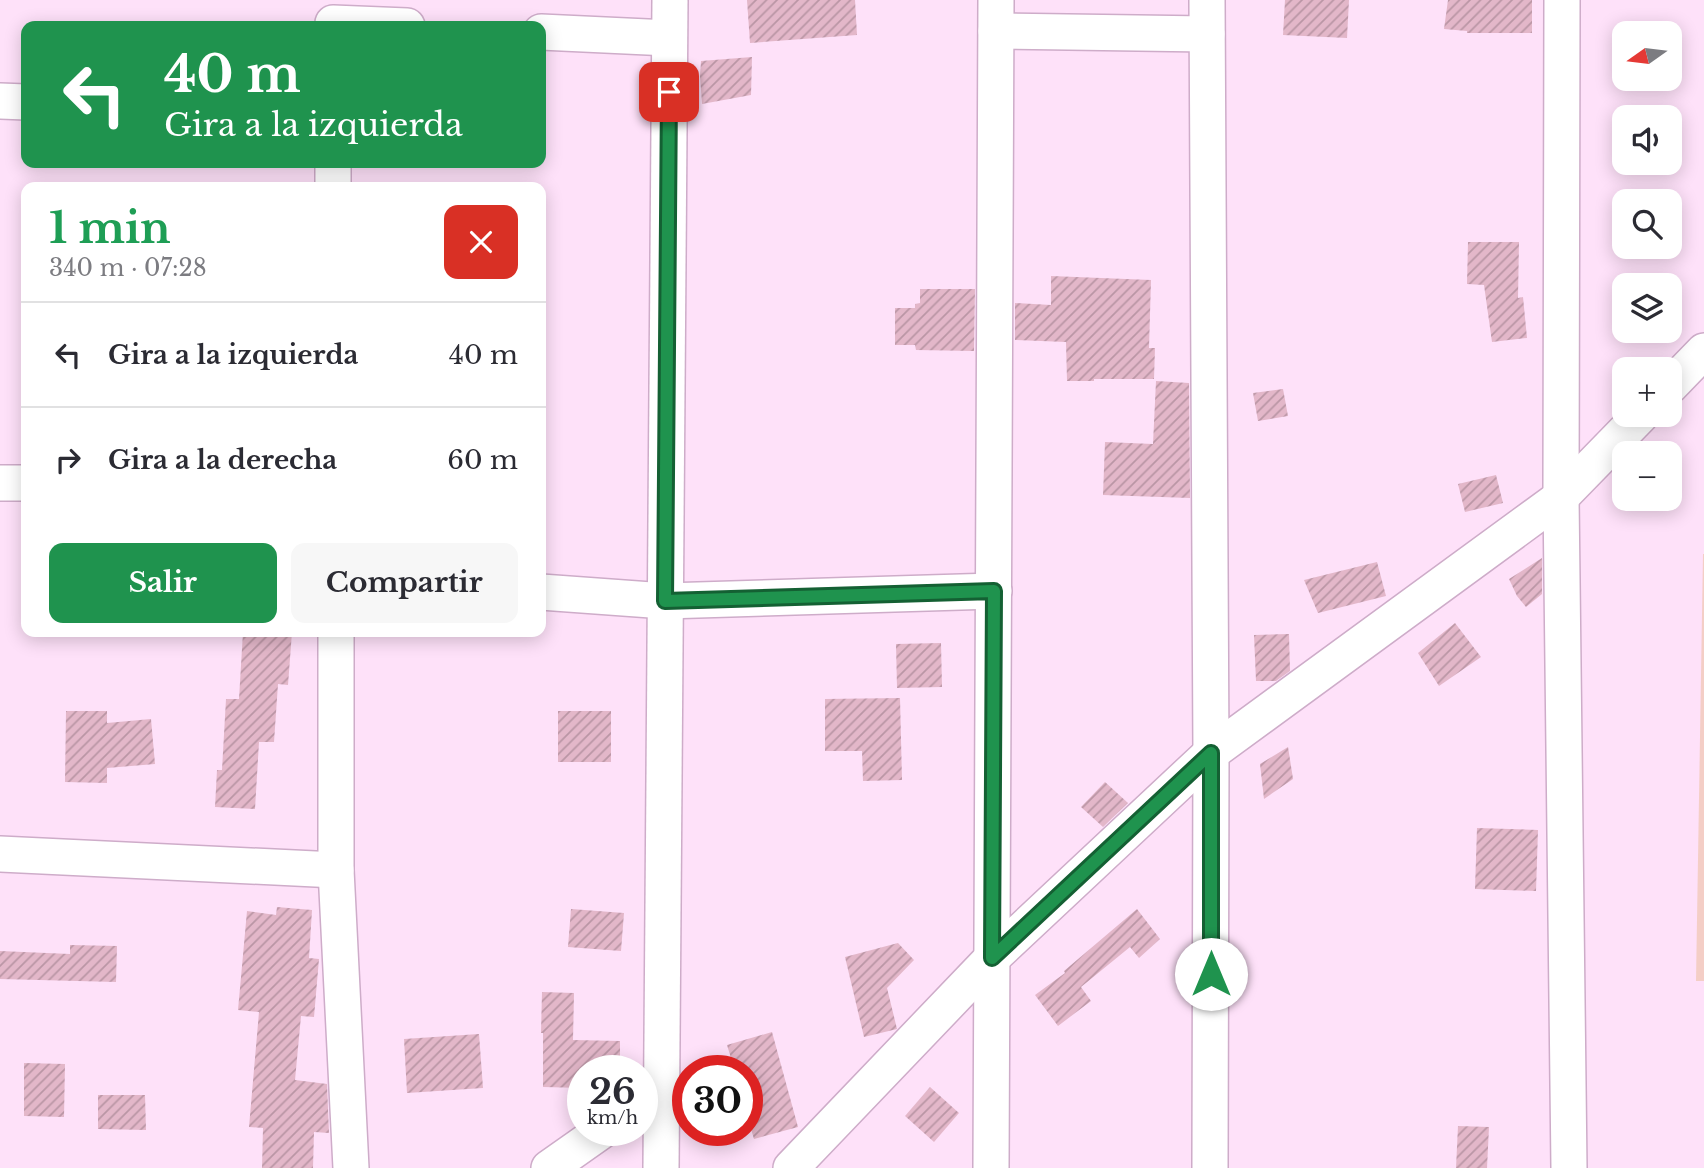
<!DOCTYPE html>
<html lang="es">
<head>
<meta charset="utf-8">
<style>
	:root { --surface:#fff; --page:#f7f7f7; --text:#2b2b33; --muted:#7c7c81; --line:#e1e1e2; --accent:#1f934e }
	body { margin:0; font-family:"Libre Baskerville",serif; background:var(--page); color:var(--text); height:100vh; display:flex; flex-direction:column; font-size:26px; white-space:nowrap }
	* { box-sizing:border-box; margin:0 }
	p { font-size:23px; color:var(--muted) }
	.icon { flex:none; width:38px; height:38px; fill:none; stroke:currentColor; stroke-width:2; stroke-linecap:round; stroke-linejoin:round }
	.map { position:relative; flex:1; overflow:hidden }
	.sheet { position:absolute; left:21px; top:182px; width:525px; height:455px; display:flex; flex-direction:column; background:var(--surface); border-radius:14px; box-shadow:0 4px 18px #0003 }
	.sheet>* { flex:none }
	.guide { position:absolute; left:21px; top:21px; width:525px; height:147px; border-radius:14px; box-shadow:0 4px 18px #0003; background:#1f934e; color:#fff; overflow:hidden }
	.needle { width:46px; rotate:256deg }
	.controls { position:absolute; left:1612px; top:21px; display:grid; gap:14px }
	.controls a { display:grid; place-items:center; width:70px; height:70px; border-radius:14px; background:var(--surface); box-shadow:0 4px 18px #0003; font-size:35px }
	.speed { position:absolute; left:567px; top:1055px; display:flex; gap:14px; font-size:35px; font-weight:700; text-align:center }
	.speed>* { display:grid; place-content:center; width:91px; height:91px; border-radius:50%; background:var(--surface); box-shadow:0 4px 18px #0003; line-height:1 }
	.speed small { font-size:18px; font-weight:400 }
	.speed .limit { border:10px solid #d22; background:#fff; color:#111 }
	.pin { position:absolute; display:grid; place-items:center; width:60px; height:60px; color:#fff; margin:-30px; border-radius:14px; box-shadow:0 4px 10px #0006 }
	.me { position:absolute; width:77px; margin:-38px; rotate:0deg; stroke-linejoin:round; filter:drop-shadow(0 0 5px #0008) }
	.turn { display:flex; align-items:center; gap:24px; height:147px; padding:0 28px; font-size:32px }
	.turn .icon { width:91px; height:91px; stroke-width:2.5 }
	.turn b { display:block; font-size:49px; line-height:60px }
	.round { display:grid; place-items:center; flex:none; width:74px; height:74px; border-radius:14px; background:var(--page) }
	.summary { display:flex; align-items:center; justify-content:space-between; height:119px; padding:0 28px }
	h1 { font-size:42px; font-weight:800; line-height:52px; color:#1e9e55 }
	.primary-button { display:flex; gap:14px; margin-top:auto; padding:14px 28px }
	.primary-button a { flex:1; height:80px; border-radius:14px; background:var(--accent); color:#fff; font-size:28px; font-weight:800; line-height:80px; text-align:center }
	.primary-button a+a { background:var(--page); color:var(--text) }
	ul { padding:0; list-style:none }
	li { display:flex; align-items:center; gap:21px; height:105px; padding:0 28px; border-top:2px solid var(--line) }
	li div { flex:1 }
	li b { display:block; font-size:26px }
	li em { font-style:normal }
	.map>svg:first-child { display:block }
</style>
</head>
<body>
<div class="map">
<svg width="1704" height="1168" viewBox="0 0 1704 1168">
	<defs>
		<pattern id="building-hatch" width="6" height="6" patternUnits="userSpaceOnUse" patternTransform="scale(1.75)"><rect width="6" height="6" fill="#e3b7c9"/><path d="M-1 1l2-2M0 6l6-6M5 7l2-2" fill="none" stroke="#ba96a5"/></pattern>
	</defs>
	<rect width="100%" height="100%" fill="#fee1f9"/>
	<!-- green -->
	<polygon fill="#f4cec6" points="1703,554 1704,554 1704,981 1696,981"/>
	<!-- building -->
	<g fill="url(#building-hatch)">
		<polygon points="747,0 855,0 857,35 750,43"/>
		<polygon points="1285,0 1349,0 1347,38 1283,35"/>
		<polygon points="1448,0 1532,0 1532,33 1467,33 1467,31 1444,29"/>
		<polygon points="752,57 751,95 702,104 700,76 701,61"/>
		<polygon points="1468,242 1519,242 1518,298 1523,297 1527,338 1492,342 1484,285 1467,284"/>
		<polygon points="1051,276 1151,280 1149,348 1155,348 1154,379 1094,379 1094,381 1067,381 1066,342 1015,340 1015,303 1051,305"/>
		<polygon points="920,289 975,289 974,351 916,350 915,345 895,345 895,308 915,308 915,304 920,303"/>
		<polygon points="1156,381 1189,383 1190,498 1103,495 1105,442 1153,444"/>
		<polygon points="1283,389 1288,416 1258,421 1253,393"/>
		<polygon points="1496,475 1503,503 1465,512 1458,484"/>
		<polygon points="1542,558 1542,594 1526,607 1517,596 1509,579"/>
		<polygon points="1377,562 1386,596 1318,613 1304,580"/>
		<polygon points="1455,623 1481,657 1439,686 1418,653"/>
		<polygon points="243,632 292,632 288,685 278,684 274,742 259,742 255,809 215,807 217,770 222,770 226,699 239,699"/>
		<polygon points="1289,634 1290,671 1276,681 1256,681 1254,635"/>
		<polygon points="941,643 942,687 897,688 896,644"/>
		<polygon points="900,698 902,780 863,781 862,751 825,751 825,699"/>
		<polygon points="66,711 107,711 107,723 151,719 155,764 107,768 107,783 65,782"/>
		<rect x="558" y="711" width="53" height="51"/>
		<polygon points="1288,747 1293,779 1264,799 1260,764"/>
		<polygon points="1105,782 1128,803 1103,827 1081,807"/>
		<polygon points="1477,828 1538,830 1536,891 1475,889"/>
		<polygon points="277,907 312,910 309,958 319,959 314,1017 301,1016 295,1080 327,1084 329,1133 314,1132 313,1168 262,1168 263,1128 249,1127 259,1012 238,1010 247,911 276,915"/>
		<polygon points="571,909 624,913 621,951 568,947"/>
		<polygon points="1137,909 1160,939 1139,958 1130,947 1081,987 1091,1001 1058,1026 1035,995 1065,973 1064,971"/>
		<polygon points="898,943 914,960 887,988 897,1029 864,1037 845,957"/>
		<polygon points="70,945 117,946 116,982 0,979 0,951 70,954"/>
		<polygon points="542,992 574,993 573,1040 620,1041 620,1071 583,1071 583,1088 543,1087 543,1033 541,1033"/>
		<polygon points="772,1032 798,1127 754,1139 747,1116 747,1071 735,1071 727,1045"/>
		<polygon points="479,1034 483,1088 407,1093 404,1039"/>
		<polygon points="24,1063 65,1064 64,1117 24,1116"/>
		<polygon points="930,1087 959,1113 934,1142 905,1116"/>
		<polygon points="98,1095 145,1095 146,1130 98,1129"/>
		<polygon points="1458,1126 1489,1127 1487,1168 1456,1168"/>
	</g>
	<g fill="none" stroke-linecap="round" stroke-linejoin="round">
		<!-- minor casing -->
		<g stroke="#ceacc9" stroke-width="38">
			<g id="minor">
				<polyline points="1207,0 1211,753 1210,1168"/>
				<polyline points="1562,0 1561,497 1569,1168"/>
				<polyline points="333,23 407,26"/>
				<polyline points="996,31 1207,34"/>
				<polyline points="541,32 669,38"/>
				<polyline points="0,101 26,102"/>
				<polyline points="333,163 333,187"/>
				<polyline points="1670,386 1704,351"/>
				<polyline points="0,483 26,483"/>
				<polyline points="541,592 665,601 994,591"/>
				<polyline points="336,632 336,870 351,1168"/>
				<polyline points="0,854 336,870"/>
				<polyline points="549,1168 603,1130"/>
				<polyline points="661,1168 670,0"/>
				<polyline points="791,1168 992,958 1211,753 1561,497 1641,415"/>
				<polyline points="991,1168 996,0"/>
			</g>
		</g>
		<!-- minor -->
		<use href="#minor" stroke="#fff" stroke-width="35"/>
	</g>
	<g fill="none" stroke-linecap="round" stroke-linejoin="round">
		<!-- route casing -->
		<g stroke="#146033" stroke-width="18">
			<polyline id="route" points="669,92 665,601 994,591 992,958 1211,753 1211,974"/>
		</g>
		<!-- route -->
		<use href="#route" stroke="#1f934e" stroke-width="12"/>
	</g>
</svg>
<div class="controls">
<a><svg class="needle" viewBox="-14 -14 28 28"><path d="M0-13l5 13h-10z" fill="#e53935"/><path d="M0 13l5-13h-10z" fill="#7c7c81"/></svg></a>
<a><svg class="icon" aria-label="sound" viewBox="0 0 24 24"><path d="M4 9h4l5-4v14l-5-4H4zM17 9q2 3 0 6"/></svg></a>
<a><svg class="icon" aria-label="search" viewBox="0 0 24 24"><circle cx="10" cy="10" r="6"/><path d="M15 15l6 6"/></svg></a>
<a><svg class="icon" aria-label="layers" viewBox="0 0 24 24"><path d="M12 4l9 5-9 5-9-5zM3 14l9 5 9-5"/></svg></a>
<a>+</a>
<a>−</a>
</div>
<div class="speed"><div>26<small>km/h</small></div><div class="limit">30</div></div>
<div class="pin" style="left:669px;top:92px;background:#d93025"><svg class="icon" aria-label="arrive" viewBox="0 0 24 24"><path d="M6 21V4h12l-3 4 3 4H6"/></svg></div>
<svg class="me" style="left:1211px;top:974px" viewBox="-20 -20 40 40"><circle r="19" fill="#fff"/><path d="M0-13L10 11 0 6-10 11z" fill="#1f934e"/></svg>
<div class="guide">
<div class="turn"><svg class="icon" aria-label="left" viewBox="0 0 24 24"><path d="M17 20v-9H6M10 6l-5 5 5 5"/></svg><div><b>40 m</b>Gira a la izquierda</div></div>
</div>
<section class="sheet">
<div class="summary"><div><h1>1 min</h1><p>340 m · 07:28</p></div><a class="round" style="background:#d93025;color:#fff"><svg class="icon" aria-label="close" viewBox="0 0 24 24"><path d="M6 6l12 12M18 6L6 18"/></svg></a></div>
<ul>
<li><svg class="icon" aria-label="left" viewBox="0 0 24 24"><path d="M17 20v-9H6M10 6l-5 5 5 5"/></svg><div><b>Gira a la izquierda</b></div><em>40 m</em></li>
<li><svg class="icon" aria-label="right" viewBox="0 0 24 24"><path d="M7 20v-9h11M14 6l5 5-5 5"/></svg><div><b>Gira a la derecha</b></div><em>60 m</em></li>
</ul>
<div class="primary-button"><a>Salir</a><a>Compartir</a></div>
</section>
</div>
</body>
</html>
